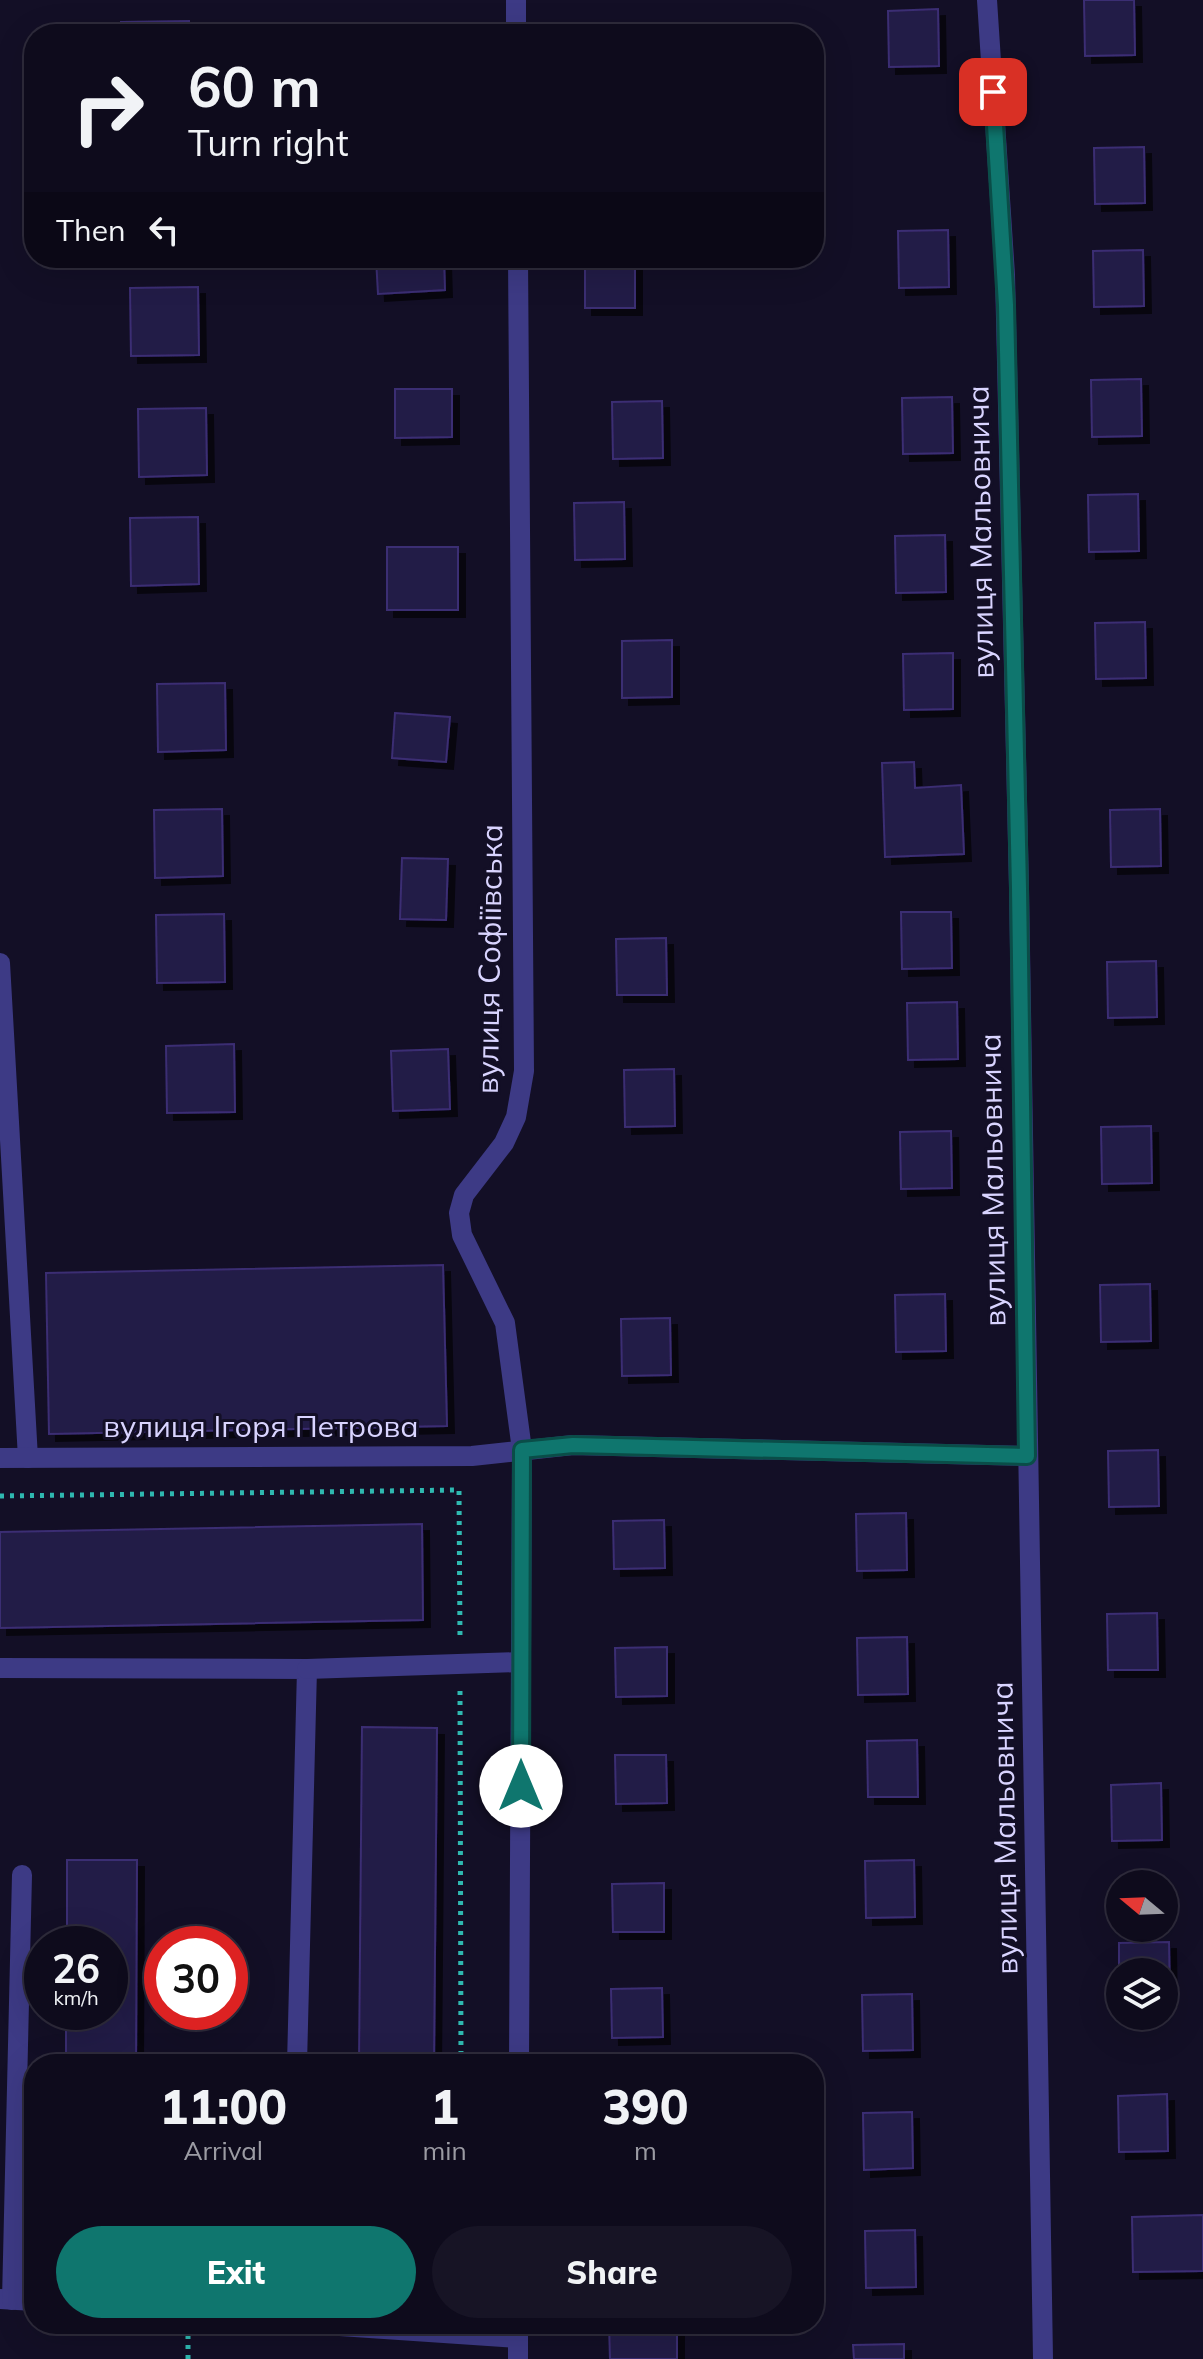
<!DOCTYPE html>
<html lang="en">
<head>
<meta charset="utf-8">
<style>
	:root { --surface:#0e0b1c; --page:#171425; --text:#f1f3f6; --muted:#9b9ba3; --line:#2e2b3b; --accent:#0f766e }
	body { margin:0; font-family:Mulish,sans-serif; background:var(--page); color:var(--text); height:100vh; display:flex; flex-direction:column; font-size:30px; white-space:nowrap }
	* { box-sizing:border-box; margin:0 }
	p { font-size:26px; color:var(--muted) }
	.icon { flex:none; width:44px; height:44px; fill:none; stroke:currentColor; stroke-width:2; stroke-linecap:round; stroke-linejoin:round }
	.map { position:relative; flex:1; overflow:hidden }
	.side { position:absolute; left:24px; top:2054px; width:800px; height:280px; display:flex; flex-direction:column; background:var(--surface); border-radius:32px; box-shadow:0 8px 32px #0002,0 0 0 2px var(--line) }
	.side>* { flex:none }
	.guide { position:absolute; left:24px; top:24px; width:800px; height:244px; border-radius:32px; box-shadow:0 8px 32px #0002,0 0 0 2px var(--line); background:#0e0b1c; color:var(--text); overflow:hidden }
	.needle { width:52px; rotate:289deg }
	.buttons { position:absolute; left:1106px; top:1870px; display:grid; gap:16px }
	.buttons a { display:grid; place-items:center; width:72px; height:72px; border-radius:50%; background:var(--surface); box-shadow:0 8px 32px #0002,0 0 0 2px var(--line); font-size:40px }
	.speed { position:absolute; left:24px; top:1926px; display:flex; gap:16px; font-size:40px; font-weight:700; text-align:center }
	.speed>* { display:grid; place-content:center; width:104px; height:104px; border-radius:50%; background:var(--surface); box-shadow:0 8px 32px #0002,0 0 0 2px var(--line); line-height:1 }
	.speed small { font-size:20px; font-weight:400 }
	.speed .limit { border:12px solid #d22; background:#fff; color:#111 }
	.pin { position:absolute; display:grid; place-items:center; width:68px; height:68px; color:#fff; margin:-34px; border-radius:16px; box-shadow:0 4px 12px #0006 }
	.me { position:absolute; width:88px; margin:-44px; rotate:0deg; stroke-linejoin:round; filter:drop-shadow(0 0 6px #0008) }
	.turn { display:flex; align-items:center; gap:28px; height:168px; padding:0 32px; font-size:36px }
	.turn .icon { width:104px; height:104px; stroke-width:2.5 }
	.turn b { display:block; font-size:56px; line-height:68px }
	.then { display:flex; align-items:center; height:76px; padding:0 32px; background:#0003; gap:16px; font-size:30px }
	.eta { display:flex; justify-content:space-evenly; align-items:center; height:136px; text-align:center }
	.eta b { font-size:48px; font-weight:800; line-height:56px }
	.action { display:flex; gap:16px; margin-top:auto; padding:16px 32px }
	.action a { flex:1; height:92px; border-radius:48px; background:var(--accent); color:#fff; font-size:32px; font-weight:800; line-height:92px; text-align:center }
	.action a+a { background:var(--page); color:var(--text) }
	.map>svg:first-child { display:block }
</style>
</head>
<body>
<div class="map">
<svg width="1203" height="2359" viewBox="0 0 1203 2359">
	<defs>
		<filter id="shadow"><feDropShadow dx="7" dy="7" stdDeviation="0" flood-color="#0009"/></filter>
	</defs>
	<rect width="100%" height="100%" fill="#130f26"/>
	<!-- building -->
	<g fill="#241b47" stroke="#3b2d73" stroke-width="2" filter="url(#shadow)">
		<polygon points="1084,0 1134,0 1135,55 1085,56"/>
		<polygon points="938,9 939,66 889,67 888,11"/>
		<polygon points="189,21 189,34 121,34 121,22"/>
		<polygon points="633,30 633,34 583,34 583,31"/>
		<polygon points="1144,147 1145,203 1095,204 1094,148"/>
		<polygon points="948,230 949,287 899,288 898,231"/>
		<polygon points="1143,250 1144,306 1094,307 1093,251"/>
		<polygon points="376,258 444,258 445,290 378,294"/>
		<rect x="585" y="258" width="50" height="50"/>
		<polygon points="198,287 199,355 131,356 130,288"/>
		<polygon points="1141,379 1142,436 1092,437 1091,380"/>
		<polygon points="395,389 452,389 452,437 395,438"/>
		<polygon points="952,397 953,453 903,454 902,398"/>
		<polygon points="662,401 663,458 613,459 612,402"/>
		<polygon points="206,408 207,475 139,477 138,409"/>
		<polygon points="1138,494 1139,551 1089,552 1088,495"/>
		<polygon points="624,502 625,559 575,560 574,503"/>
		<polygon points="198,517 199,584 131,586 130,518"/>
		<polygon points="945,535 946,592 896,593 895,536"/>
		<rect x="387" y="547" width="71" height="63"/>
		<polygon points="1145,622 1146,678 1096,679 1095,623"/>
		<polygon points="672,640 672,697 622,698 622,641"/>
		<polygon points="953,653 953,709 904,710 903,654"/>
		<polygon points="225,683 226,750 158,752 157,684"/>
		<polygon points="395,713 450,717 446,762 392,758"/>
		<polygon points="914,762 915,788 961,785 964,854 885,857 882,763"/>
		<polygon points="222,809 223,876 155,878 154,810"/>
		<polygon points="1160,809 1161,866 1111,867 1110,810"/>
		<polygon points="402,858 448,859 446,920 400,919"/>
		<polygon points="901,912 951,912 952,968 902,969"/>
		<polygon points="224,914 225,982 157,983 156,915"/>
		<polygon points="666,938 667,995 617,995 616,939"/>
		<polygon points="1156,961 1157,1017 1108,1018 1107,962"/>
		<polygon points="957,1002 958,1059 908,1060 907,1003"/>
		<polygon points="234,1044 235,1112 167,1113 166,1046"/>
		<polygon points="448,1049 450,1109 393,1111 391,1051"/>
		<polygon points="674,1069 675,1126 625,1127 624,1070"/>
		<polygon points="1151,1126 1152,1183 1102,1184 1101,1127"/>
		<polygon points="951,1131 952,1188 901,1189 900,1132"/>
		<polygon points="443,1265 447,1426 49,1434 46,1273"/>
		<polygon points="1150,1284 1151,1341 1101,1342 1100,1285"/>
		<polygon points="945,1294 946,1351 896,1352 895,1295"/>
		<polygon points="670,1318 671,1375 622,1376 621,1319"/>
		<polygon points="1158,1450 1159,1506 1109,1507 1108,1451"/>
		<polygon points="906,1513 907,1570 857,1571 856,1514"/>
		<polygon points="664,1520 665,1568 614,1569 613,1521"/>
		<polygon points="422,1524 423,1620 0,1628 0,1532"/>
		<polygon points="1157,1613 1158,1670 1108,1670 1107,1614"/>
		<polygon points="907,1637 908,1694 858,1695 857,1638"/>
		<polygon points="667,1647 667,1696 616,1697 615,1648"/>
		<polygon points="362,1727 437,1728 434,2064 359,2064"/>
		<polygon points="917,1740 918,1797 868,1797 867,1741"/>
		<polygon points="615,1755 666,1755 667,1803 616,1804"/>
		<polygon points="1161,1783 1162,1840 1112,1841 1111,1785"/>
		<polygon points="67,1860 137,1860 136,2064 66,2064 66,2012 110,2012 110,1944 67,1944"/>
		<polygon points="914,1860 915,1917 866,1918 865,1861"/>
		<polygon points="664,1883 664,1932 613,1932 612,1884"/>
		<polygon points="1169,1942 1170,1999 1164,1999 1164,1972 1120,1972 1119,2000 1119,1943"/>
		<polygon points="662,1988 663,2037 612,2038 611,1989"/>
		<polygon points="912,1994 913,2050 863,2051 862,1995"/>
		<polygon points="1167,2094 1168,2151 1119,2152 1118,2096"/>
		<polygon points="912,2112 913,2168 864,2170 863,2113"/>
		<polygon points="1203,2215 1203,2271 1133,2272 1132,2217"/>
		<polygon points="915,2230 916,2287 866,2288 865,2231"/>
		<polygon points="609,2324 677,2324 677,2359 610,2359"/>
		<polygon points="904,2344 904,2359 854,2359 853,2345"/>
	</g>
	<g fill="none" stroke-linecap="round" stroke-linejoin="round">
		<!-- path -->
		<g stroke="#2fb8b0" stroke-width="5" stroke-dasharray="4 6" stroke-linecap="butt">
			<polyline points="0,1496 459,1490 460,1637"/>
			<polyline points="460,1691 461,2064"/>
			<polyline points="188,2359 188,2324"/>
		</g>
		<!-- minor -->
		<g stroke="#3d3a85" stroke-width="20">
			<polyline points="516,0 516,34"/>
			<polyline points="987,0 1005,275 1019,888 1043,2359"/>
			<polyline points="518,258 524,1071 516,1117 504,1143 464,1195 459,1213 462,1235 505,1323 522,1450 519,2064"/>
			<polyline points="0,963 28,1458"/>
			<polyline points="0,1458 472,1456 573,1445 1027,1456"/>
			<polyline points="0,1668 307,1669 297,2064"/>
			<polyline points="307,1669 521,1662"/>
			<polyline points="0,2299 34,2301"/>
			<polyline points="12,2300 22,1875"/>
			<polyline points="310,2324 518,2338"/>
			<polyline points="518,2324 518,2359"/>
		</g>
	</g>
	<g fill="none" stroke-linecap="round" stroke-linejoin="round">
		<!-- route casing -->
		<g stroke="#0a4d48" stroke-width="20">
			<polyline id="route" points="521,1786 522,1450 573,1445 1027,1456 1019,888 1006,305 993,92"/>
		</g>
		<!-- route -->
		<use href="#route" stroke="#0f766e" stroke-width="14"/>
	</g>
	<g text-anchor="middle" stroke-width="6" stroke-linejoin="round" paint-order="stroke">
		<!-- street labels -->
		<g font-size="30" fill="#d9d4ff" stroke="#130f26">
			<text transform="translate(981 532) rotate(-91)" y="10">вулиця Мальовнича</text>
			<text transform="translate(490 959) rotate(-89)" y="10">вулиця Софіївська</text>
			<text transform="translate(993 1180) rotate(-91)" y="10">вулиця Мальовнича</text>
			<text x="261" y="1437">вулиця Ігоря Петрова</text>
			<text transform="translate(1005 1828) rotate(-91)" y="10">вулиця Мальовнича</text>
		</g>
	</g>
</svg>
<div class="buttons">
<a><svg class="needle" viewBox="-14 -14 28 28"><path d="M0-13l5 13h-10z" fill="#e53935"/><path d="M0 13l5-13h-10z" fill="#9b9ba3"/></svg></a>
<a><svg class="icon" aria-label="layers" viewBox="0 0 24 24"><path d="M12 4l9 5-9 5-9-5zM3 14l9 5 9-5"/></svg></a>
</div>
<div class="speed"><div>26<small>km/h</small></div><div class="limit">30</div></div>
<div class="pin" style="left:993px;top:92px;background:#d93025"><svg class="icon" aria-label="arrive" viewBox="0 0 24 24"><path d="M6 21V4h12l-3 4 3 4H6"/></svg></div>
<svg class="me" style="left:521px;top:1786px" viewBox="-20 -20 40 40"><circle r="19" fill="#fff"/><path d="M0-13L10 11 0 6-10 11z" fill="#0f766e"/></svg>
<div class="guide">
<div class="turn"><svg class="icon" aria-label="right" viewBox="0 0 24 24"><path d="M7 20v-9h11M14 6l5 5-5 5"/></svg><div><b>60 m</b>Turn right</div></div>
<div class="then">Then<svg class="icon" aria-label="left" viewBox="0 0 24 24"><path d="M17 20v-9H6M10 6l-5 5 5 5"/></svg></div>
</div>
<section class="side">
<div class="eta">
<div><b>11:00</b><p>Arrival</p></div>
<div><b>1</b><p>min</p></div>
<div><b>390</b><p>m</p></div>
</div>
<div class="action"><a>Exit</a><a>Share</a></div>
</section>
</div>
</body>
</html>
